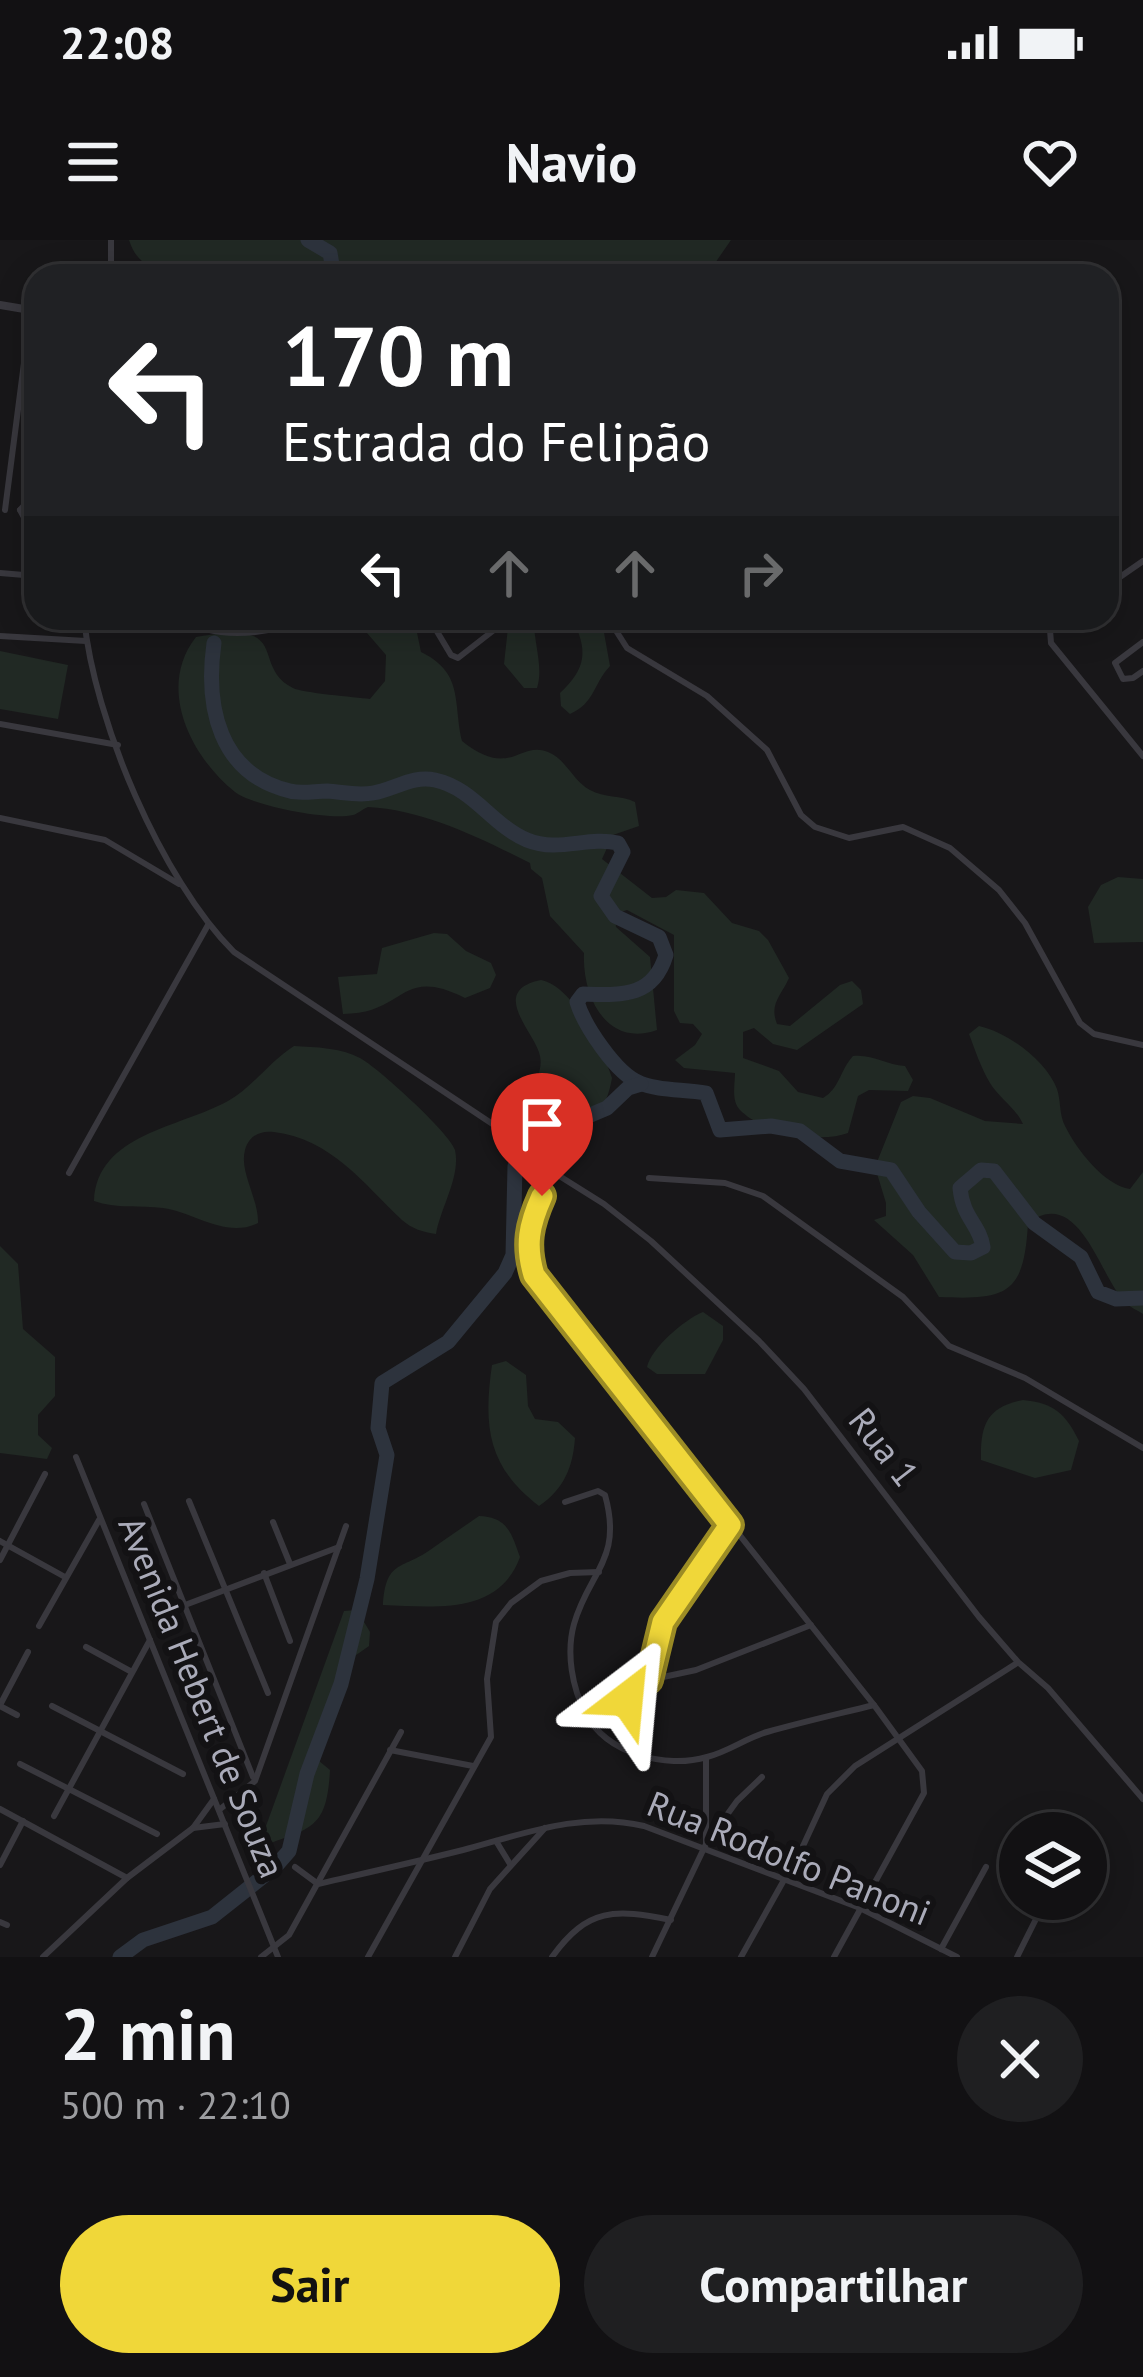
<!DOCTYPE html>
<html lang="pt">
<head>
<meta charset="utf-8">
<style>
	:root { --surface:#121113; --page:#1f1f21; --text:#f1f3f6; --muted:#9c9da0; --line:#313133; --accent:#f0d739 }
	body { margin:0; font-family:"PT Sans",sans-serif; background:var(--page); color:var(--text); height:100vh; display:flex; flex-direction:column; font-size:45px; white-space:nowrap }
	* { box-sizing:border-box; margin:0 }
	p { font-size:39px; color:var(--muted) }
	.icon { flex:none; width:66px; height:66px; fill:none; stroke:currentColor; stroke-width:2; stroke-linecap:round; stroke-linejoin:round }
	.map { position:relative; height:1717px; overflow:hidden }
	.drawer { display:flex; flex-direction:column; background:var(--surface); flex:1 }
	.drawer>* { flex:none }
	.banner { position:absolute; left:24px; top:24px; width:1095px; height:366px; border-radius:36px; box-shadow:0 6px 30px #0003,0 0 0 3px var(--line); background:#202124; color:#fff; overflow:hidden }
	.controls { position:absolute; left:999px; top:1572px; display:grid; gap:24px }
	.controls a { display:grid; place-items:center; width:108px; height:108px; border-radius:50%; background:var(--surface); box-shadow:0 6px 30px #0003,0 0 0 3px var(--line); font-size:60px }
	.pin { position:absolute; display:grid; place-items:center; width:102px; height:102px; color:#fff; margin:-123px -51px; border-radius:50% 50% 50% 0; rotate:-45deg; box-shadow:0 0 12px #0007 }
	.pin .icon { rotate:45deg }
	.me { position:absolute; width:132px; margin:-66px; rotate:29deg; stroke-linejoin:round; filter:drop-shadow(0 0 9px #0008) }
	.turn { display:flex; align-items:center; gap:42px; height:252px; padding:0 60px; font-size:54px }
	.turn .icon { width:156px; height:156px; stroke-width:2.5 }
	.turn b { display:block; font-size:84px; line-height:102px }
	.lanes { display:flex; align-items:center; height:114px; padding:0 60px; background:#0003; justify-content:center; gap:60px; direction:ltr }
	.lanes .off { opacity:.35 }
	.round { display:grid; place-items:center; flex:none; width:126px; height:126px; border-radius:63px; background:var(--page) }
	.head { display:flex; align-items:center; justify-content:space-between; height:204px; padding:0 60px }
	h1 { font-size:72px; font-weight:600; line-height:90px }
	.primary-button { display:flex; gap:24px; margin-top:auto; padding:24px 60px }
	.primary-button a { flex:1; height:138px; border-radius:72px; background:var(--accent); color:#111; font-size:48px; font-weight:600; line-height:138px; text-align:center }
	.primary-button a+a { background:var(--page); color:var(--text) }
	.status { display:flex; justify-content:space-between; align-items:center; height:84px; padding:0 60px; background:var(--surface); direction:ltr }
	.status svg { height:33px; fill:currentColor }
	header { display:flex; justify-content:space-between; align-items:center; height:156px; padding:0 60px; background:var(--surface); font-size:54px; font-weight:600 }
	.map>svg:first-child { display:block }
</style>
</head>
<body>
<div class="status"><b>22:08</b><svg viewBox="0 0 49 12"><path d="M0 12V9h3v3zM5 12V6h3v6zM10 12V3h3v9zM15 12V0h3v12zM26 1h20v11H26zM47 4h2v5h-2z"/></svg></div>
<header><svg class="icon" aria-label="menu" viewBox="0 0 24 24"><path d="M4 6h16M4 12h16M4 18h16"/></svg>Navio<svg class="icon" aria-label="heart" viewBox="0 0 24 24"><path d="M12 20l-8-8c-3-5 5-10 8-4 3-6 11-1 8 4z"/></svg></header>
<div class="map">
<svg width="1143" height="1717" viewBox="0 0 1143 1717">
	<rect width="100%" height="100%" fill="#181719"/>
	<!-- green -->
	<g fill="#212924">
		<path d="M129 0H731L711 29 694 36H246C213 0 148 60 129 0Z"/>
		<path d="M354 378H414L421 412C464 433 453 462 462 501 511 540 519 500 548 512 566 519 573 541 590 550 604 558 621 555 635 562L639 586 613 595 602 619 652 658 666 657 676 650 704 653 732 683 759 691 768 700 789 738C781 756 769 764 777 784L790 786 840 745 852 741 861 750 863 764 797 810 773 804 754 788 743 792V818L779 831 798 852 823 858C840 848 840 830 853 816 873 814 886 825 905 826L913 840 908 851 869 850 858 856 848 893C819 904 761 892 740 870 731 861 735 844 735 833L684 828 675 820 695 805 702 794 693 784 680 783 674 771V695L627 670 615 674 616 687 650 717 657 790C606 808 582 756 584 713L550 676 542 638 531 629 530 623C480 598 425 570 368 567 362 569 358 574 353 575 330 581 253 566 235 552 191 517 156 448 196 397 295 378 249 426 293 448 302 453 355 457 370 459L385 441 386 415Z"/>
		<path d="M509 378H534C533 401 544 427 537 448H524L504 424Z"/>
		<path d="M572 378H597L603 387 610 426C593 444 595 463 570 474L561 466 560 453C587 428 588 410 572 378Z"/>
		<polygon points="0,411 68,425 58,479 0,469"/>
		<polygon points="1118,637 1143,639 1143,702 1094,703 1088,667 1101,645"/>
		<path d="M434 693 447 694 466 711 491 723 496 735 490 748 465 758C399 725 406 774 343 774L338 737 377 734 382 708Z"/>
		<path d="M541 740C573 746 602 808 612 838 604 883 589 869 558 889L551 904 529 882C529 873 528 862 531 853 535 841 543 830 540 816 536 793 487 751 541 740Z"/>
		<path d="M979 786C1007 792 1046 820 1057 849 1061 861 1059 874 1065 886 1077 910 1104 945 1130 949L1143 932V1074C1137 1070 1131 1068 1126 1063 1101 1041 1080 944 1028 983 1024 1055 1007 1060 939 1057L913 1015 874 980 886 976V963L875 927 901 862 913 856 930 858 985 881 1023 884C1015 867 999 858 990 843 981 828 975 810 969 794Z"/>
		<path d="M294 806C315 807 342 808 360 818 376 826 450 893 455 910 461 936 440 969 436 994 423 992 412 989 402 980 363 943 331 899 274 892 260 890 249 896 245 910 239 932 259 959 258 983 226 999 194 972 163 968 140 965 116 969 94 961 97 894 179 888 228 861 253 847 270 821 294 806Z"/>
		<polygon points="0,1006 18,1024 23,1089 55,1117 55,1156 38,1175 38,1195 52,1208 47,1219 0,1213"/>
		<path d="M703 1072 723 1086V1100L705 1134H657L647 1127C651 1108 685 1079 703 1072Z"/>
		<path d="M506 1121 526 1135 528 1166 535 1179 558 1182 575 1198C573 1227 564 1249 539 1266 488 1227 483 1187 492 1125Z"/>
		<path d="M1023 1160C1054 1163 1065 1173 1079 1201L1071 1230 1035 1238 981 1220C980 1185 987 1167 1023 1160Z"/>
		<path d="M479 1276C507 1277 511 1292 520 1317 499 1375 436 1367 383 1365 386 1320 401 1330 430 1310 446 1299 463 1287 479 1276Z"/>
		<path d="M357 1370 370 1392 369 1406 349 1420 337 1457 323 1479 319 1521 330 1530C327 1588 312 1588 265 1605L262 1597 344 1371Z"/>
	</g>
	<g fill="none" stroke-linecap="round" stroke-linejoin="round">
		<!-- river -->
		<g stroke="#2d333d" stroke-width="15">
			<polyline points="308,0 330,13 334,36"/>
			<polyline points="218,379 219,378"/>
			<path d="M214 403C205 467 219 534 290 551 301 554 315 551 327 551 343 552 357 556 373 553 395 549 413 535 435 540 473 548 493 586 527 600 559 613 587 596 618 603L623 612 601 656 615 676 659 697 666 715C653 758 621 755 583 754L577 762C584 785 616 834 640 843 658 851 685 849 706 853L720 890 771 886 800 891 840 921 891 930 919 972 955 1012 971 1013 983 1007C979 983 963 979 960 948L981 930 994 931 1034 983 1081 1017 1098 1052 1116 1059 1143 1058"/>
			<polyline points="120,1717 143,1700 212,1677 275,1627 289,1611 307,1534 341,1444 367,1339 387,1215 378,1188 382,1143 448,1102 505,1033 513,1015 515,926 588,876 607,868 628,848 641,844"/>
		</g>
		<!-- minor -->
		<g stroke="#39383e" stroke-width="6">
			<polyline points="111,36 111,0"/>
			<polyline points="5,270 31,69"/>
			<polyline points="20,270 36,299"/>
			<polyline points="20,270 36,252"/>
			<polyline points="0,333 36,336"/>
			<polyline points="1107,346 1143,321"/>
			<path d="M84 378C94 480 161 639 234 712L518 901 553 932 604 964 651 1001 759 1101 804 1149 979 1377 1018 1422 1048 1448 1143 1559"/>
			<path d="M178 378C219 402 268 394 312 378"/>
			<polyline points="429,378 451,415 458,418 494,390"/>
			<polyline points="608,378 627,408 707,456 767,510 801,575 815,587 849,598 903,587 950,608 999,650 1025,683 1080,783 1094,794 1143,805"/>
			<polyline points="1062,378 1050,390 1051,403 1143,516"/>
			<polyline points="0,396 86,401"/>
			<polyline points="1143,402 1115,423 1123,439 1133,438 1143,431"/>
			<polyline points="0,484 118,505"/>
			<polyline points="0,578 105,600 179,644"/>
			<path d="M553 932C535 971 521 992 534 1035L874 1465 922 1531 924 1553 834 1717"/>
			<polyline points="69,933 208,685"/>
			<polyline points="649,938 725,943 763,956 903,1057 949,1106 1025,1138 1143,1208"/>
			<polyline points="76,1217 278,1717"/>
			<polyline points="189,1261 268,1453"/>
			<path d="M565 1262 598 1251 605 1255C623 1320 589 1331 574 1384 566 1413 572 1448 586 1474 607 1514 666 1529 707 1517 728 1512 746 1498 767 1492 802 1482 838 1474 874 1465"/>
			<polyline points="144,1264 253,1537"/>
			<polyline points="273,1282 290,1324"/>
			<polyline points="0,1301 65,1337"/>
			<polyline points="0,1320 45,1234"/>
			<polyline points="264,1333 290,1401"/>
			<polyline points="185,1365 339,1307"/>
			<polyline points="39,1386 99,1280"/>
			<polyline points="86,1407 130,1431"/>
			<polyline points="649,1440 663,1382 730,1287"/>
			<polyline points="0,1465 28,1412"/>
			<polyline points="0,1466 17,1475"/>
			<polyline points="52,1466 183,1534"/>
			<polyline points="591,1484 649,1440 696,1430 811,1385"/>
			<polyline points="390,1510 473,1526"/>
			<polyline points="20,1524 157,1594"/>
			<polyline points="0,1569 127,1638"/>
			<polyline points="219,1570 255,1541 346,1286"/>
			<polyline points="54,1576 150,1400"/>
			<polyline points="193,1588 225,1584"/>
			<polyline points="496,1601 510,1624"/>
			<polyline points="708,1601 737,1561 762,1537"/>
			<polyline points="0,1625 23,1581"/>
			<path d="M295 1627 318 1644C366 1633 415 1622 463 1610 523 1594 581 1571 644 1586L860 1668 957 1717"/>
			<polyline points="0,1682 7,1685"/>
			<polyline points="941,1709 986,1627"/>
			<polyline points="43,1717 127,1638 193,1588 214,1559"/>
			<polyline points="261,1717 289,1695 401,1492"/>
			<polyline points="368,1717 491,1497 487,1439 496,1382 511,1363 541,1341 570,1333 599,1332"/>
			<polyline points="455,1717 490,1649 545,1588"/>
			<path d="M552 1717C588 1667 615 1669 671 1680"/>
			<polyline points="652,1717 706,1604 706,1518"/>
			<polyline points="741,1717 803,1606 827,1554 855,1526 1017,1423"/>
			<polyline points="1017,1717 1039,1673"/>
		</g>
		<!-- tertiary -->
		<polyline stroke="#39383e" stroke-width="8" points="0,65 36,71"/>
	</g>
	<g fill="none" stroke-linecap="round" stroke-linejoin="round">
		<!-- route casing -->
		<g stroke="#9c8c25" stroke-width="30">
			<path id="route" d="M542 956C529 985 525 1005 534 1035L730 1285 663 1382 649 1440 627 1459"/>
		</g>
		<!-- route -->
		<use href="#route" stroke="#f0d739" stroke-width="21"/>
	</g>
	<g text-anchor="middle" stroke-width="12" stroke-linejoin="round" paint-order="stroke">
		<!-- street labels -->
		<g font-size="36" fill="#aaabb9" stroke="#131214">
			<text transform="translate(884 1207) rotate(52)" y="13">Rua 1</text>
			<text transform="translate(202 1457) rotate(68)" y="13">Avenida Hebert de Souza</text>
			<text transform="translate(789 1618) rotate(22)" y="13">Rua Rodolfo Panoni</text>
		</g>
	</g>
</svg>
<div class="controls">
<a><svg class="icon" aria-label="layers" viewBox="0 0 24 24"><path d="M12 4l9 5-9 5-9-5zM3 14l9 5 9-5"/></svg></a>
</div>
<div class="pin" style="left:542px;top:956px;background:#d93025"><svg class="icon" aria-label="arrive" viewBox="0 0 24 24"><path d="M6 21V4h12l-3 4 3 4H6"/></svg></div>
<svg class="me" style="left:627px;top:1459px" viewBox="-20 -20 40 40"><path d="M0-17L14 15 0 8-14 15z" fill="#f0d739" stroke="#fff" stroke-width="4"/></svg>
<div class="banner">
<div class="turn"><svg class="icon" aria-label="left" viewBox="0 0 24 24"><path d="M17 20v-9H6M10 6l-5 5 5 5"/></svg><div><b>170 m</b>Estrada do Felipão</div></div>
<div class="lanes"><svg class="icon" aria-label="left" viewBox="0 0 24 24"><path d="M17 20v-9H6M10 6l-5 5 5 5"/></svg><svg class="icon off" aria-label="ahead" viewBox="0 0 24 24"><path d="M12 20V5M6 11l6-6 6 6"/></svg><svg class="icon off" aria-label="ahead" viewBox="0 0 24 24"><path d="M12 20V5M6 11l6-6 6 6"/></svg><svg class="icon off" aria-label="right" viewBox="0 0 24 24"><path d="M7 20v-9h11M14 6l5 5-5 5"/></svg></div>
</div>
</div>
<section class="drawer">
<div class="head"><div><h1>2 min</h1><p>500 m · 22:10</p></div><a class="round"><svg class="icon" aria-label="close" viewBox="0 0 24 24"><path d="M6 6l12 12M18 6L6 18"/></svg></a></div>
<div class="primary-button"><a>Sair</a><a>Compartilhar</a></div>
</section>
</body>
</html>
